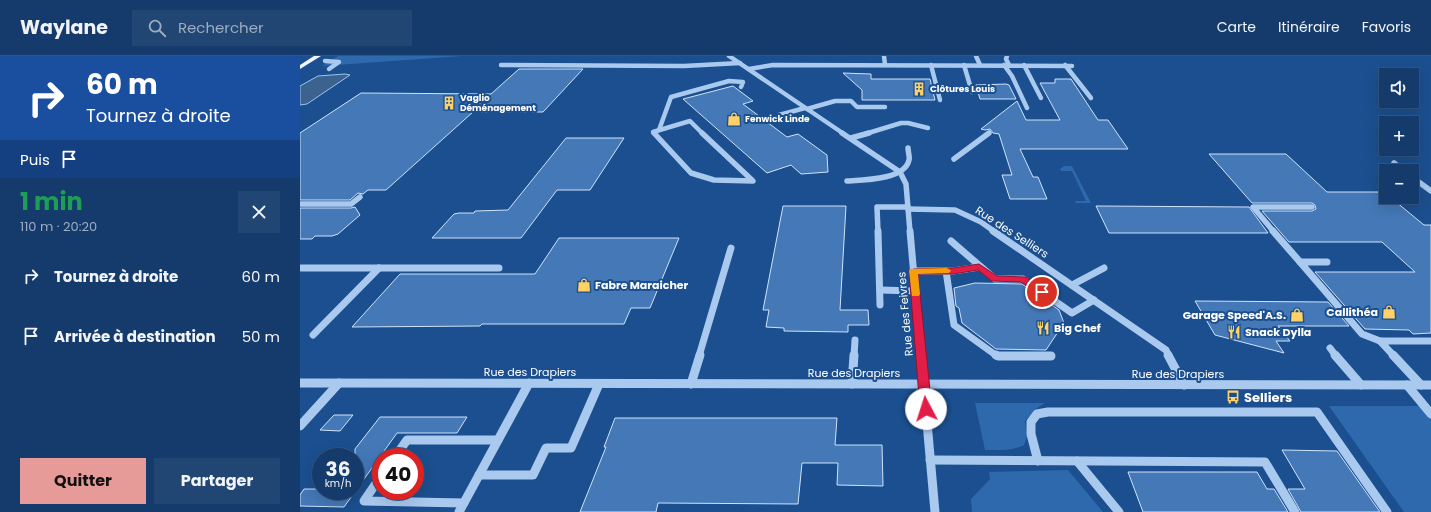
<!DOCTYPE html>
<html lang="fr">
<head>
<meta charset="utf-8">
<style>
	:root { --surface:#143b6b; --page:#214673; --text:#f1f3f6; --muted:#9dadc1; --line:#33557e; --accent:#e69b98 }
	body { margin:0; font-family:Poppins,sans-serif; background:var(--page); color:var(--text); height:100vh; display:flex; flex-direction:column; font-size:15px; white-space:nowrap }
	* { box-sizing:border-box; margin:0 }
	p { font-size:13px; color:var(--muted) }
	.icon { flex:none; width:22px; height:22px; fill:none; stroke:currentColor; stroke-width:2; stroke-linecap:round; stroke-linejoin:round }
	.map { position:relative; flex:1; overflow:hidden }
	.drawer { display:flex; flex-direction:column; background:var(--surface); width:300px }
	.drawer>* { flex:none }
	.hud { background:#1a4fa0; color:#fff; overflow:hidden }
	.fabs { position:absolute; left:1079px; top:12px; display:grid; gap:8px }
	.fabs a { display:grid; place-items:center; width:40px; height:40px; border-radius:0px; background:var(--surface); box-shadow:0 4px 16px #0002,0 0 0 1px var(--line); font-size:20px }
	.speed { position:absolute; left:12px; top:392px; display:flex; gap:8px; font-size:20px; font-weight:700; text-align:center }
	.speed>* { display:grid; place-content:center; width:52px; height:52px; border-radius:50%; background:var(--surface); box-shadow:0 4px 16px #0002,0 0 0 1px var(--line); line-height:1 }
	.speed small { font-size:10px; font-weight:400 }
	.speed .limit { border:6px solid #d22; background:#fff; color:#111 }
	.pin { position:absolute; display:grid; place-items:center; width:34px; height:34px; color:#fff; margin:-17px; border:2px solid #fff; border-radius:50%; box-shadow:0 1px 4px #0007 }
	.me { position:absolute; width:44px; margin:-22px; rotate:355deg; stroke-linejoin:round; filter:drop-shadow(0 0 3px #0008) }
	.turn { display:flex; align-items:center; gap:14px; height:84px; padding:0 20px; font-size:18px }
	.turn .icon { width:52px; height:52px; stroke-width:2.5 }
	.turn b { display:block; font-size:28px; line-height:34px }
	.then { display:flex; align-items:center; height:38px; padding:0 20px; background:#0003; gap:8px; font-size:15px }
	.round { display:grid; place-items:center; flex:none; width:42px; height:42px; border-radius:0px; background:var(--page) }
	.head { display:flex; align-items:center; justify-content:space-between; height:68px; padding:0 20px }
	h1 { font-size:24px; font-weight:700; line-height:30px; color:#1e9e55 }
	.button { display:flex; gap:8px; margin-top:auto; padding:8px 20px }
	.button a { flex:1; height:46px; border-radius:0px; background:var(--accent); color:#111; font-size:16px; font-weight:700; line-height:46px; text-align:center }
	.button a+a { background:var(--page); color:var(--text) }
	ul { padding:0; list-style:none }
	li { display:flex; align-items:center; gap:12px; height:60px; padding:0 20px }
	li div { flex:1 }
	li b { display:block; font-size:15px }
	li em { font-style:normal }
	header { display:flex; align-items:center; gap:24px; box-sizing:border-box; height:56px; padding:0 20px; background:var(--surface); border-bottom:1px solid var(--line) }
	header strong { font-size:19px }
	nav { display:flex; gap:22px; margin-inline-start:auto; font-size:14px }
	.search { width:280px; height:36px; background:var(--page); display:flex; align-items:center; gap:10px; box-sizing:border-box; padding:0 14px; border-radius:0px; color:var(--muted); font-size:15px }
	main { display:flex; flex:1; min-height:0 }
	.map>svg:first-child { display:block }
</style>
</head>
<body>
<header>
<strong>Waylane</strong>
<div class="search"><svg class="icon" aria-label="search" viewBox="0 0 24 24"><circle cx="10" cy="10" r="6"/><path d="M15 15l6 6"/></svg>Rechercher</div>
<nav><a>Carte</a><a>Itinéraire</a><a>Favoris</a></nav>
</header>
<main>
<section class="drawer">
<div class="hud">
<div class="turn"><svg class="icon" aria-label="right" viewBox="0 0 24 24"><path d="M7 20v-9h11M14 6l5 5-5 5"/></svg><div><b>60 m</b>Tournez à droite</div></div>
<div class="then">Puis<svg class="icon" aria-label="arrive" viewBox="0 0 24 24"><path d="M6 21V4h12l-3 4 3 4H6"/></svg></div>
</div>
<div class="head"><div><h1>1 min</h1><p>110 m · 20:20</p></div><a class="round"><svg class="icon" aria-label="close" viewBox="0 0 24 24"><path d="M6 6l12 12M18 6L6 18"/></svg></a></div>
<ul>
<li><svg class="icon" aria-label="right" viewBox="0 0 24 24"><path d="M7 20v-9h11M14 6l5 5-5 5"/></svg><div><b>Tournez à droite</b></div><em>60 m</em></li>
<li><svg class="icon" aria-label="arrive" viewBox="0 0 24 24"><path d="M6 21V4h12l-3 4 3 4H6"/></svg><div><b>Arrivée à destination</b></div><em>50 m</em></li>
</ul>
<div class="button"><a>Quitter</a><a>Partager</a></div>
</section>
<div class="map">
<svg width="1131" height="456" viewBox="0 0 1131 456">
	<rect width="100%" height="100%" fill="#1b4f8f"/>
	<!-- green -->
	<g fill="#2e69ad">
		<polygon points="38,0 162,0 22,10"/>
		<polygon points="764,110 772,110 791,147 776,147 775,145 786,145 772,115 761,115 760,113"/>
		<path d="M675 347H745L737 352 725 365 727 381 724 389C712 395 698 394 685 394Z"/>
		<polygon points="1029,350 1131,350 1131,456 1104,456"/>
		<polygon points="768,414 803,456 672,456 671,443 690,423 689,416"/>
	</g>
	<!-- water -->
	<polygon fill="#3c6290" stroke="#9cc4f0" points="45,18 50,19 7,48 0,49 0,30 18,20"/>
	<!-- building -->
	<g fill="#4478b7" stroke="#cfe3fa">
		<polygon points="219,13 283,13 243,56 173,56 86,134 68,134 63,138 58,137 50,144 0,144 0,77 61,37 191,38"/>
		<polygon points="543,17 571,18 571,23 630,23 635,44 562,44 562,34"/>
		<polygon points="755,23 771,23 798,64 808,64 828,93 720,93 733,121 738,121 747,143 710,143 702,119 712,119 699,78 693,77 690,73 685,74 681,73 717,45 726,64 760,64 740,27 755,27"/>
		<polygon points="706,28 709,29 716,43 680,43 676,29"/>
		<polygon points="433,30 453,45 443,48 487,81 498,78 527,99 528,116 501,118 491,109 467,117 383,43"/>
		<polygon points="266,82 324,82 290,134 257,134 221,182 132,182 154,158 159,157 174,157 175,155 208,154"/>
		<polygon points="909,98 986,98 1027,136 1084,136 1086,138 1086,141 1090,141 1124,169 1131,169 1131,277 1113,278 1109,274 1065,273 1015,216 1115,216 1082,186 989,186 962,155 1012,155 1016,153 1015,149 1012,147 952,147"/>
		<polygon points="483,150 546,150 540,254 568,254 569,269 548,269 548,276 484,275 484,272 466,271 469,254 463,254"/>
		<polygon points="796,150 949,151 968,177 809,177"/>
		<polygon points="55,151 60,159 38,178 32,180 15,180 12,183 0,183 0,152 51,152"/>
		<polygon points="259,182 379,182 350,252 331,252 324,268 182,268 180,270 52,271 100,218 235,218"/>
		<polygon points="675,227 722,228 759,254 764,267 746,294 696,293 662,267 659,252 656,250 654,232"/>
		<polygon points="895,245 1028,246 1049,270 978,270 990,285 976,285 984,297 915,279"/>
		<polygon points="34,359 53,359 40,375 20,374"/>
		<polygon points="80,361 167,361 157,377 97,377 44,451 0,450 0,439 4,433 21,433 21,437 22,435 55,435 55,393"/>
		<polygon points="315,362 537,362 535,389 582,389 583,430 537,429 538,407 502,407 498,448 358,447 356,456 280,456 306,391 304,391"/>
		<polygon points="982,394 1037,395 1080,456 1001,456 988,433 1005,433"/>
		<polygon points="828,416 957,416 967,433 974,433 988,456 843,456"/>
	</g>
	<g fill="none" stroke-linecap="round" stroke-linejoin="round">
		<!-- minor-far3 -->
		<g stroke="#a9c9ee" stroke-width="4.5">
			<polyline points="429,0 544,78"/>
			<polyline points="584,0 585,9"/>
			<polyline points="676,0 680,9"/>
			<polyline points="707,0 706,3 709,9"/>
			<polyline points="25,5 39,6 29,13"/>
			<polyline points="201,9 384,10 440,7"/>
			<polyline points="631,9 640,44"/>
			<polyline points="664,9 672,36"/>
			<polyline points="704,9 712,20 727,52"/>
			<polyline points="724,9 741,42"/>
			<polyline points="765,9 791,42"/>
			<polyline points="449,13 473,9 772,10"/>
			<polyline points="507,53 535,45 551,45 557,51 585,51"/>
			<polyline points="479,59 505,52"/>
			<polyline points="359,74 371,41 429,25 443,26 441,31"/>
			<polyline points="355,78 353,76 390,65 403,78"/>
			<polyline points="565,78 601,67 608,67 628,72"/>
		</g>
		<!-- minor-far2 -->
		<g stroke="#a9c9ee" stroke-width="5.5">
			<polyline points="354,77 391,117 414,124 453,125 402,77"/>
			<polyline points="542,77 600,116 606,128 610,176"/>
			<polyline points="551,82 569,77"/>
			<polyline points="654,103 689,77"/>
			<polyline points="1094,107 1104,115"/>
			<polyline points="1112,121 1131,135"/>
			<path d="M547 125C562 124 605 124 609 104 610 101 608 96 608 92"/>
			<polyline points="0,148 51,148 60,141"/>
			<polyline points="608,153 655,154 681,166 695,176"/>
			<polyline points="578,176 577,151 608,151"/>
			<polyline points="974,176 953,151 1012,151"/>
		</g>
		<!-- minor-far1 -->
		<g stroke="#a9c9ee" stroke-width="7">
			<polyline points="578,175 580,249"/>
			<polyline points="610,175 621,300"/>
			<polyline points="693,175 866,294 869,300"/>
			<polyline points="973,175 1000,206"/>
			<polyline points="651,185 695,223 723,223 772,257 794,244"/>
			<polyline points="1027,206 1000,206 1062,278 1080,285"/>
			<polyline points="0,212 199,212"/>
			<polyline points="613,215 653,215 679,211"/>
			<polyline points="646,215 654,269 697,300"/>
			<polyline points="772,229 804,212"/>
			<polyline points="580,234 615,235"/>
			<polyline points="13,279 79,212"/>
			<polyline points="1030,292 1036,300"/>
			<polyline points="399,300 431,192"/>
			<polyline points="554,300 555,284"/>
			<polyline points="1094,300 1080,285 1131,285"/>
		</g>
		<!-- minor -->
		<g stroke="#a9c9ee" stroke-width="9">
			<polyline points="621,299 635,456"/>
			<polyline points="696,299 698,300 751,300"/>
			<polyline points="868,299 884,329"/>
			<polyline points="1035,299 1061,329"/>
			<polyline points="1093,299 1121,329"/>
			<polyline points="0,327 1131,329"/>
			<polyline points="391,328 400,299"/>
			<polyline points="552,328 554,299"/>
			<polyline points="1107,329 1131,358"/>
			<polyline points="0,370 39,327"/>
			<polyline points="95,401 107,384 198,384"/>
			<polyline points="630,404 965,406 995,456"/>
			<polyline points="738,405 731,378 731,366 737,358 748,356 1017,356 1087,456"/>
			<polyline points="777,405 819,456"/>
			<polyline points="179,419 233,419 246,392 271,392 299,328"/>
			<polyline points="81,420 64,445 164,447"/>
			<polyline points="159,456 229,327"/>
		</g>
		<!-- major -->
		<polygon fill="#f0f6ff" fill-rule="evenodd" points="14,0 21,0 0,13 0,9"/>
	</g>
	<!-- route -->
	<polygon fill="#e11d48" stroke="#92132f" points="679,208 697,220 726,221 747,236 742,239 739,238 721,226 692,225 678,214 653,218 618,218 632,353 630,357 626,358 622,357 620,353 609,215 614,213 653,212"/>
	<!-- slow -->
	<polygon fill="#f59e0b" points="646,212 649,213 651,215 649,217 618,218 620,238 619,240 612,240 609,215 610,213"/>
	<!-- icons -->
	<defs>
		<g id="building-bare" transform="scale(1.08)"><path d="M-4-6H4V6H1V3H-1V6H-4ZM-2.5-4.3h1.7v1.8h-1.7ZM.8-4.3h1.7v1.8H.8ZM-2.5-1h1.7V.8h-1.7ZM.8-1h1.7V.8H.8Z" fill="#ffd166" stroke="#1b4f8f" stroke-width="2.5" paint-order="stroke"/></g>
		<g id="shop-bare" transform="scale(1.08)"><path d="M-5-2.5h2.3a2.7 3.5 0 0 1 5.4 0H5L5.5 6h-11ZM-1.5-2.5h3a1.5 2.3 0 0 0-3 0Z" fill="#ffd166" stroke="#1b4f8f" stroke-width="2.5" paint-order="stroke"/></g>
		<g id="restaurant-bare" transform="scale(1.08)"><path d="M-5-6h1v4h1v-4h1v4h1v-4h1v5L-1.5 .5V6h-2V.5L-5-1ZM5-6V6H3V1.5H1.5Q1.5-4 5-6Z" fill="#ffd166" stroke="#1b4f8f" stroke-width="2.5" paint-order="stroke"/></g>
		<g id="bus-bare" transform="scale(1.08)"><path d="M-5-6H5V4H4V6H2V4H-2V6H-4V4H-5ZM-3.5-4V0h7V-4ZM-3.5 1.2v1.5H-2V1.2ZM2 1.2v1.5H3.5V1.2Z" fill="#ffd166" stroke="#1b4f8f" stroke-width="2.5" paint-order="stroke"/></g>
	</defs>
	<g fill-rule="evenodd">
		<use href="#building-bare" x="619" y="33"/>
		<use href="#building-bare" x="149" y="47"/>
		<use href="#shop-bare" x="434" y="63"/>
		<use href="#shop-bare" x="284" y="229"/>
		<use href="#shop-bare" x="1089" y="256"/>
		<use href="#shop-bare" x="997" y="259"/>
		<use href="#restaurant-bare" x="743" y="272"/>
		<use href="#restaurant-bare" x="934" y="276"/>
		<use href="#bus-bare" x="933" y="341"/>
	</g>
	<g text-anchor="middle" stroke-width="4" stroke-linejoin="round" paint-order="stroke">
		<!-- far-poi labels -->
		<g font-size="9" font-weight="bold" fill="#fff" stroke="#1b4f8f" text-anchor="start">
			<text x="630" y="36">Clôtures Louis</text>
			<text x="160" y="45">Vaglio<tspan x="160" dy="10">Déménagement</tspan></text>
			<text x="445" y="66">Fenwick Linde</text>
		</g>
		<!-- street labels -->
		<g font-size="11" fill="#fff" stroke="#1b4f8f">
			<text transform="translate(712 176) rotate(33)" y="4">Rue des Selliers</text>
			<text transform="translate(605 258) rotate(-95)" y="4">Rue des Feivres</text>
			<text x="230" y="320">Rue des Drapiers</text>
			<text x="554" y="321">Rue des Drapiers</text>
			<text x="878" y="322">Rue des Drapiers</text>
		</g>
		<!-- poi labels -->
		<g font-size="11" font-weight="bold" fill="#fff" stroke="#1b4f8f" text-anchor="start">
			<text x="295" y="233">Fabre Maraicher</text>
			<text x="1078" y="260" text-anchor="end">Callithéa</text>
			<text x="986" y="263" text-anchor="end">Garage Speed'A.S.</text>
			<text x="754" y="276">Big Chef</text>
			<text x="945" y="280">Snack Dylla</text>
		</g>
		<!-- near-poi labels -->
		<g font-size="13" font-weight="bold" fill="#fff" stroke="#1b4f8f" text-anchor="start">
			<text x="944" y="346">Selliers</text>
		</g>
	</g>
</svg>
<div class="fabs">
<a><svg class="icon" aria-label="sound" viewBox="0 0 24 24"><path d="M4 9h4l5-4v14l-5-4H4zM17 9q2 3 0 6"/></svg></a>
<a>+</a>
<a>−</a>
</div>
<div class="speed"><div>36<small>km/h</small></div><div class="limit">40</div></div>
<div class="pin" style="left:742px;top:236px;background:#d93025"><svg class="icon" aria-label="arrive" viewBox="0 0 24 24"><path d="M6 21V4h12l-3 4 3 4H6"/></svg></div>
<svg class="me" style="left:626px;top:353px" viewBox="-20 -20 40 40"><circle r="19" fill="#fff"/><path d="M0-13L10 11 0 6-10 11z" fill="#e11d48"/></svg>
</div>
</main>
</body>
</html>
